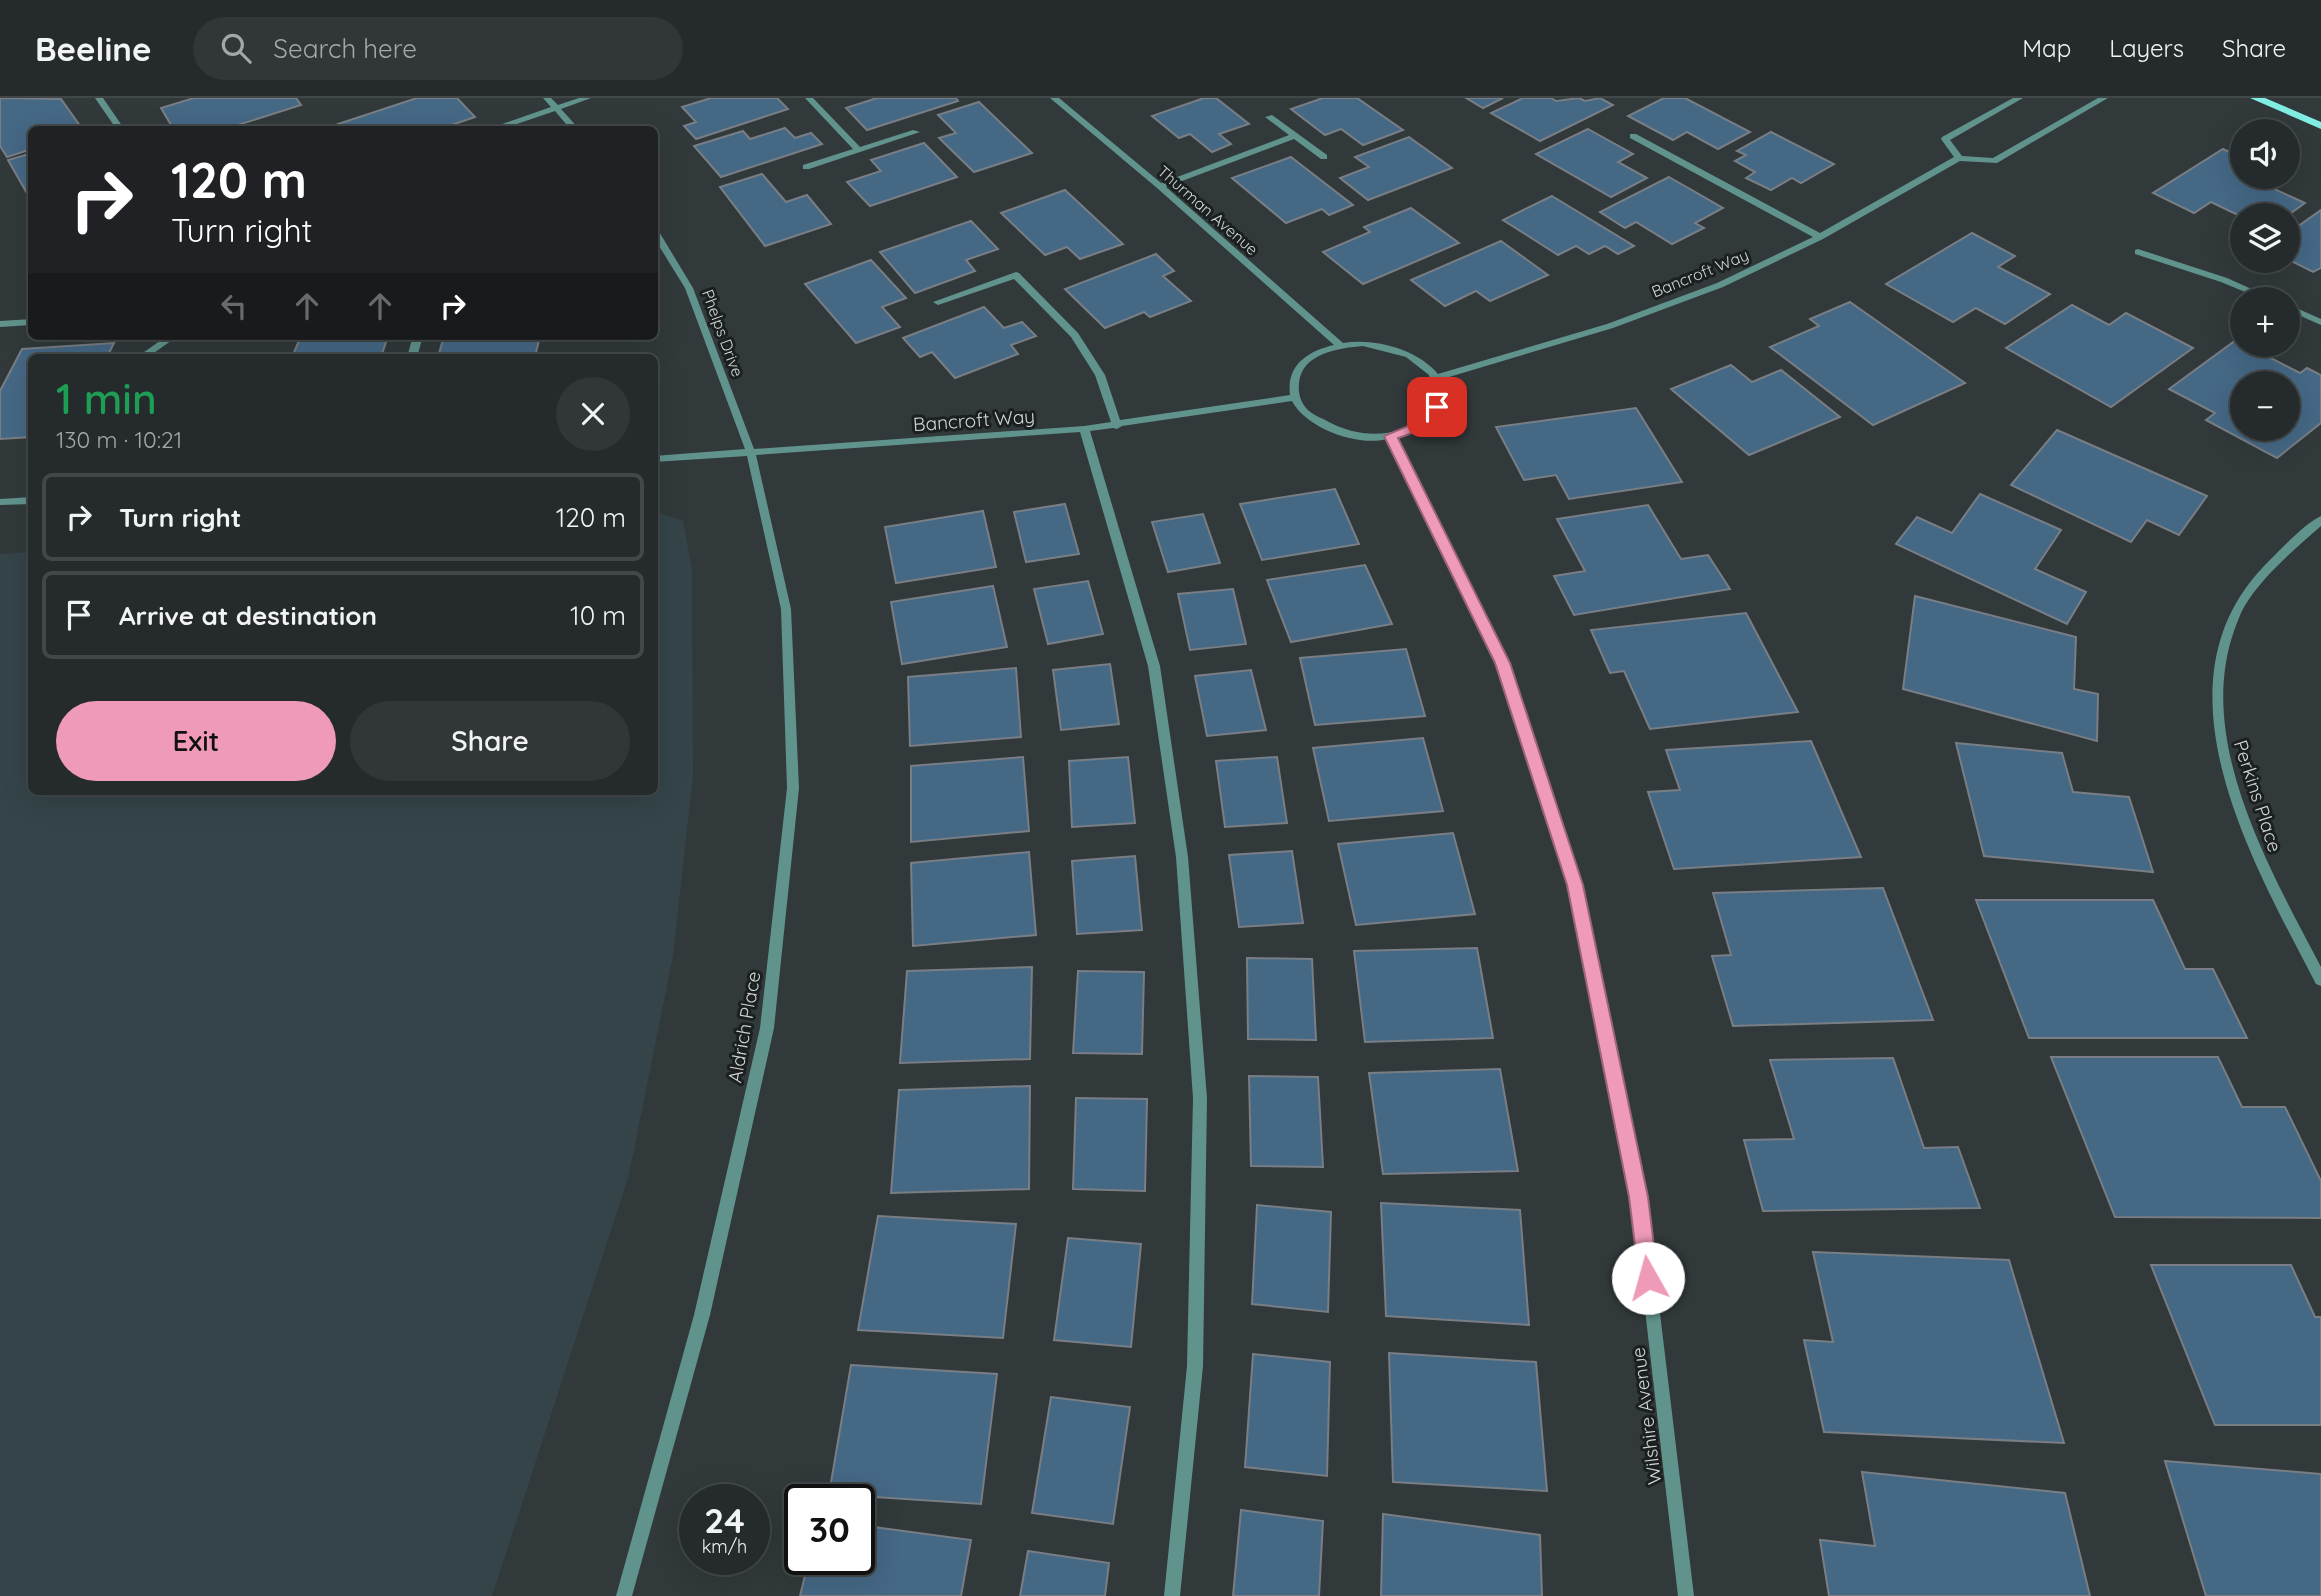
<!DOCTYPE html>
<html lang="en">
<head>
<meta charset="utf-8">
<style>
	:root { --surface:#252b2c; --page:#313738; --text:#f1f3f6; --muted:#a3a7a9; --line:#424748; --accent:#ef9ab8 }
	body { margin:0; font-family:Quicksand,sans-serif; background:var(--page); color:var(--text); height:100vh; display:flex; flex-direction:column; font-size:26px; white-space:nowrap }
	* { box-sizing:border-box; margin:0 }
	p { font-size:23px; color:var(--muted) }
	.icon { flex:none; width:38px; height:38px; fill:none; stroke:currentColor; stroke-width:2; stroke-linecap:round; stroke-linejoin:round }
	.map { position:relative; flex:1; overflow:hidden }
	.sheet { position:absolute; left:28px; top:256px; width:630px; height:441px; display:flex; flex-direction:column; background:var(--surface); border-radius:10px; box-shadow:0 7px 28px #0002,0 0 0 2px var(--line) }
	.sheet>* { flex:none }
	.guide { position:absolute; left:28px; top:28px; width:630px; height:214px; border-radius:10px; box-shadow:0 7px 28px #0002,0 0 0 2px var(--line); background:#202124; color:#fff; overflow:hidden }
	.controls { position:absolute; left:2230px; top:21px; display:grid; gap:14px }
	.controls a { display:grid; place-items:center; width:70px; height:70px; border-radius:50%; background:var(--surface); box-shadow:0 7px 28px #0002,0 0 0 2px var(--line); font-size:35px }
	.speed { position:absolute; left:679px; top:1386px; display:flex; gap:14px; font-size:35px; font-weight:700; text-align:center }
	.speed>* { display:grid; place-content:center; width:91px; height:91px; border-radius:50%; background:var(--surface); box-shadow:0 7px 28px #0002,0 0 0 2px var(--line); line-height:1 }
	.speed small { font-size:18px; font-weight:400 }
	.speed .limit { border:4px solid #111; border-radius:10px; background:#fff; color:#111 }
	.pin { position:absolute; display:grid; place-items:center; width:60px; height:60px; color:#fff; margin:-30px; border-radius:14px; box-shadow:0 4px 10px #0006 }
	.me { position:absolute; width:77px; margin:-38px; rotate:353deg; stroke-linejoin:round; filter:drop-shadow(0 0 5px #0008) }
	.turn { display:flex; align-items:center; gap:24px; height:147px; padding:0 28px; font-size:32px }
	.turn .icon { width:91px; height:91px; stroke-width:2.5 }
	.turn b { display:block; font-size:49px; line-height:60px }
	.lanes { display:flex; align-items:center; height:66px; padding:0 28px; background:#0003; justify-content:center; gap:35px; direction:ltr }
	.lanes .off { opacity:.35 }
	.round { display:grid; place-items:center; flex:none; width:74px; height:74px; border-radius:37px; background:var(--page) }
	.head { display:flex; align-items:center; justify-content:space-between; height:119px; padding:0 28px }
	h1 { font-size:42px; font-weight:600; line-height:52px; color:#1e9e55 }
	.cta { display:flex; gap:14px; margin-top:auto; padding:14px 28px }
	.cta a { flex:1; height:80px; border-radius:42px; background:var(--accent); color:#111; font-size:28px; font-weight:600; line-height:80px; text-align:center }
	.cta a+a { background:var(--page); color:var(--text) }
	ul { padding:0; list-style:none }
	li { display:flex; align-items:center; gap:21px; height:88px; margin:0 14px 10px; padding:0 14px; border:4px solid var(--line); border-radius:10px }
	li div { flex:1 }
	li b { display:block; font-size:26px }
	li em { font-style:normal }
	header { display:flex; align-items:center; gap:42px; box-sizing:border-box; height:98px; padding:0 35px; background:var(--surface); border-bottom:2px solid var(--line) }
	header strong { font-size:33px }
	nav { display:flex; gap:38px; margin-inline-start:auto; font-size:24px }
	.search { width:490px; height:63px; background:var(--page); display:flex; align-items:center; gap:18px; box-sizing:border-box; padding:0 24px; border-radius:38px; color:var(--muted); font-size:26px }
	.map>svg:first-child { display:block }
</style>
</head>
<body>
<header>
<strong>Beeline</strong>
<div class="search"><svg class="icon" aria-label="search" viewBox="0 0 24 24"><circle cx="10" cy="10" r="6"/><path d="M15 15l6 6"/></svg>Search here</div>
<nav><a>Map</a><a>Layers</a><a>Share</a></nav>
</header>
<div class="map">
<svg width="2321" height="1498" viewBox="0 0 2321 1498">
	<rect width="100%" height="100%" fill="#31393b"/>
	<!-- built -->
	<polygon fill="#344448" points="655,413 683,423 692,471 693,678 673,858 629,1077 492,1498 0,1498 0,456 31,454 32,693 654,693"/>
	<!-- building -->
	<g fill="#456885" stroke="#787e84" stroke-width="2" fill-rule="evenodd">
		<polygon points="0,0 61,1 83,32 32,32 32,51 7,59 0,48"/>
		<polygon points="194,0 296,0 301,7 222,32 174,32 161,10"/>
		<polygon points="417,0 457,0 475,19 437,32 343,32 338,26"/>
		<polygon points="711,0 777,0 788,11 696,41 684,28 696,24 682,9"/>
		<polygon points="877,0 956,0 958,3 867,32 846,10"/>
		<polygon points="1204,0 1216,0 1249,26 1219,36 1231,46 1212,54 1190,36 1179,40 1152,18"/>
		<polygon points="1323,0 1357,0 1403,32 1363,47 1341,31 1325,37 1291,11"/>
		<polygon points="1466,0 1503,0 1483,10"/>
		<polygon points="1523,0 1551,0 1556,3 1579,0 1585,3 1600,0 1613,7 1540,43 1491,15"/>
		<polygon points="1664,0 1685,0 1750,34 1718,51 1687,34 1673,42 1628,18"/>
		<polygon points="979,4 1032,55 974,74 939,40 956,35 938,17"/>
		<polygon points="785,30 795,40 811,35 822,46 721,79 694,48 743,33 750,41"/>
		<polygon points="1588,31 1633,56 1618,64 1647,80 1611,99 1536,56"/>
		<polygon points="1771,34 1834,66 1801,85 1792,80 1771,92 1746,80 1755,74 1735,63 1746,57 1737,53"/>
		<polygon points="1409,39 1452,70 1368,102 1340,80 1369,69 1355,59"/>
		<polygon points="924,45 957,79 870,108 847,84 881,73 871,62"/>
		<polygon points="2223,51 2242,60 2242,79 2248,79 2305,105 2287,118 2242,119 2211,104 2194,115 2153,95"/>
		<polygon points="32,55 32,104 8,62"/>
		<polygon points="1291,59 1353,107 1329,117 1322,111 1286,125 1232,80"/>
		<polygon points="762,76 786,104 807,97 831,126 765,148 720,89"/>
		<polygon points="1669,79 1723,110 1695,125 1704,130 1672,146 1636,124 1625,130 1600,114"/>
		<polygon points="1065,92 1123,146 1080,161 1067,149 1045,157 1001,115"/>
		<polygon points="1552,98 1634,148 1618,156 1605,148 1589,156 1576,148 1558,157 1503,122"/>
		<polygon points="1411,110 1459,145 1363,186 1323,154 1370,134 1364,129"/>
		<polygon points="2321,112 2321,170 2313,174 2287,161 2287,136"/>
		<polygon points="971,123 998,151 966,162 975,173 915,195 880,154"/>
		<polygon points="1972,135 2015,158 1998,169 2050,196 2005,226 1976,210 1953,224 1886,186"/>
		<polygon points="1501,143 1548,177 1490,203 1476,193 1445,208 1411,182"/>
		<polygon points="1156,156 1174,173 1163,178 1191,203 1150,219 1144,214 1105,230 1065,191"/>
		<polygon points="871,162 906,200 882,209 900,229 856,245 805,186"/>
		<polygon points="1850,204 1965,285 1873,327 1770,249 1819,228 1810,221"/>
		<polygon points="2072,207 2109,227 2126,215 2193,250 2111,309 2006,250"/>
		<polygon points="984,209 1004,230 1022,224 1036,238 1011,247 1018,256 955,280 932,254 920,259 903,240"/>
		<polygon points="301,238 388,238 381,259 292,259"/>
		<polygon points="444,238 540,238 535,259 438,259"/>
		<path d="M2236 242 2300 275 2307 270 2321 277V325L2277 360 2206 322 2215 315 2169 291ZM2242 285H2287V331H2242Z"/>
		<polygon points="114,245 107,259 32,259 32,339 0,341 0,293 22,251"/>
		<polygon points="1731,267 1752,284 1781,272 1840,319 1749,357 1671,291"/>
		<polygon points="1636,310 1682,384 1569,401 1556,377 1524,382 1496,329"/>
		<polygon points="2057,332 2207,398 2179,437 2147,422 2131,444 2011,387"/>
		<polygon points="1335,391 1359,446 1262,462 1240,406"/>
		<polygon points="1980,396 2061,432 2035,471 2086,494 2067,526 1896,446 1917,419 1952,435"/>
		<polygon points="1065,406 1079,456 1026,464 1014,414"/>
		<polygon points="1648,407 1681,461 1708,457 1730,491 1574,517 1554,478 1585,473 1557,421"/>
		<polygon points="983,413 996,469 896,485 885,429"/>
		<polygon points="1203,416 1220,465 1168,474 1152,424"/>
		<polygon points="1365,467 1392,526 1291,544 1267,482"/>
		<polygon points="1088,483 1103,536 1048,546 1034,491"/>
		<polygon points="993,488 1007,549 902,566 891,504"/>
		<polygon points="1233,491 1246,546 1190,552 1178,496"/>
		<polygon points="1915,498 2076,539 2074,591 2098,596 2097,643 1903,591"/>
		<polygon points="1746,515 1798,614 1650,631 1624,573 1610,575 1591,532"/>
		<polygon points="1406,551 1425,618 1315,627 1300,560"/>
		<polygon points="1110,566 1119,626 1061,632 1053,572"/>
		<polygon points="1016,570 1021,639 910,648 908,579"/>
		<polygon points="1251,572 1266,632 1207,638 1195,578"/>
		<polygon points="1423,640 1443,713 1329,723 1313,650"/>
		<polygon points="1811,643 1861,759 1674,771 1648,694 1680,692 1666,652"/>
		<polygon points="1956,645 2062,655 2073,694 2129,699 2153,774 1984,758"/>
		<polygon points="1023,659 1029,733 911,744 911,668"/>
		<polygon points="1128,659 1135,725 1072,729 1069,663"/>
		<polygon points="1277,659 1287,725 1225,729 1216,663"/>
		<polygon points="1453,735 1475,816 1356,827 1338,746"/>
		<polygon points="1292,753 1303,825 1239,829 1229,757"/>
		<polygon points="1029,754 1036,837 913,848 911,765"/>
		<polygon points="1135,758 1142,832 1077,836 1072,763"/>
		<polygon points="1883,790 1933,922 1733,928 1712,858 1731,857 1713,795"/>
		<polygon points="1976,802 2153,802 2185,871 2213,871 2247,940 2029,940"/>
		<polygon points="1477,850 1493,940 1365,944 1354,853"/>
		<polygon points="1247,860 1312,861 1316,942 1248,941"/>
		<polygon points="1032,869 1030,961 900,965 907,873"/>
		<polygon points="1078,873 1144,874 1142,956 1073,955"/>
		<polygon points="2051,959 2218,959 2242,1009 2285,1009 2321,1083 2321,1120 2115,1119"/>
		<polygon points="1893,960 1924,1050 1958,1049 1980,1110 1763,1113 1744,1042 1794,1041 1770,962"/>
		<polygon points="1500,971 1518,1073 1383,1076 1369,975"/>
		<polygon points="1249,978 1318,979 1323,1069 1251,1068"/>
		<polygon points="1030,988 1029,1091 891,1095 899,992"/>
		<polygon points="1076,1000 1147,1001 1145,1093 1073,1091"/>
		<polygon points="1381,1105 1520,1112 1529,1227 1386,1218"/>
		<polygon points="1257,1107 1331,1114 1328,1214 1252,1206"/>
		<polygon points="878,1118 1016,1126 1003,1240 858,1232"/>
		<polygon points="1068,1140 1141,1146 1131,1249 1054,1242"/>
		<polygon points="1813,1154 2009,1162 2064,1345 1824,1334 1804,1242 1833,1244"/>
		<polygon points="2151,1167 2291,1167 2315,1219 2321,1219 2321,1327 2215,1327"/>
		<polygon points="1389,1255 1536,1264 1547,1393 1393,1384"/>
		<polygon points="1253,1256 1330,1264 1327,1378 1245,1369"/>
		<polygon points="851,1267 997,1276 981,1406 829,1396"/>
		<polygon points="1051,1299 1130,1309 1113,1426 1032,1415"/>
		<polygon points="2165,1363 2321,1376 2321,1498 2206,1498"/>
		<polygon points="1862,1374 2065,1395 2090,1498 1829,1498 1820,1442 1875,1448"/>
		<polygon points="1241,1412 1323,1423 1319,1498 1233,1498"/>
		<polygon points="1383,1416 1540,1437 1542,1498 1381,1498"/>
		<polygon points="859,1427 971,1442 961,1498 800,1498 809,1461 859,1461"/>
		<polygon points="1028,1453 1109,1465 1105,1498 1020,1498"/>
	</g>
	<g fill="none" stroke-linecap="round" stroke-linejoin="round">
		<!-- minor -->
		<g fill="#61938d" fill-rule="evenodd">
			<polygon points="95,0 103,0 125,32 117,32"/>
			<polygon points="543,0 551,0 558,7 579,0 591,0 561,11 580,32 571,32 555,13 499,32 485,32 551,9"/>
			<polygon points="805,0 813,0 860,49 913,32 920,34 809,71 803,71 803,67 853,51"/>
			<path d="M1050 0H1059L1161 85 1289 37 1265 19 1272 17 1327 57V61H1321L1294 41 1166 89 1343 245C1375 240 1417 251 1438 276L1607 226 1717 185 1813 139 1630 40V36H1636L1820 135 1954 59 1941 41 1942 39 2013 0H2023L1950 42 1962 58 1993 60 2098 0H2108L1997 65 1960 63 1823 141 1723 189 1613 230 1439 282 1443 297C1431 322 1424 331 1395 339L1508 565 1581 787 1646 1099 1694 1498H1678L1632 1099 1569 787 1496 565 1387 341C1357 349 1306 330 1292 303L1122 328 1117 331 1113 330 1090 333 1160 568 1188 759 1207 1000 1203 1268 1180 1498H1164L1187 1268 1193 1000 1176 759 1148 568 1080 334 756 357 791 511 799 690 774 930 710 1217 632 1498H616L694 1217 760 930 787 690 781 511 747 358 654 364V358L745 351 685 190 654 140V130L658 132 693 190 754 351 1084 328 1111 324 1095 277 1071 239 1014 181 941 206 938 207 933 204 1016 174 1019 175 1078 235 1105 277 1120 322 1290 297C1286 267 1308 253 1334 247L1157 90ZM1363 248 1406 259 1429 277 1434 297C1431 302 1428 311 1424 316 1399 342 1359 340 1329 324 1322 320 1312 317 1306 310 1300 303 1298 294 1299 285 1302 255 1339 250 1363 248Z"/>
			<polygon points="2138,151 2227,180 2274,201 2262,201 2221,184 2135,156 2135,152"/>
			<polygon points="2287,206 2321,221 2321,227 2287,212"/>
			<polygon points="32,221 32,227 0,229 0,223"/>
			<polygon points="167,238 178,238 148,259 137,259"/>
			<polygon points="413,238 423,238 417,259 407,259"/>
			<polygon points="32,399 32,406 0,407 0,401"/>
			<path d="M2321 418V428C2294 452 2263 477 2244 509 2240 516 2237 525 2234 533 2195 644 2271 773 2321 869V888L2316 886C2254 766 2148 587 2265 467 2278 454 2305 425 2321 418Z"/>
		</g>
		<!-- major -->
		<polygon fill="#81eee4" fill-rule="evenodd" points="2250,0 2265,0 2321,24 2321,31"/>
	</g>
	<!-- route -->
	<path fill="#ef9ab8" stroke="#9b6478" stroke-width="2" d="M1437 305 1443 309C1431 326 1418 334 1398 340L1510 565 1583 787 1648 1099 1658 1180 1655 1187 1648 1190 1642 1187 1639 1180 1629 1099 1567 787 1495 565 1384 338 1406 329Z"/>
	<g text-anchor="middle" stroke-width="6" stroke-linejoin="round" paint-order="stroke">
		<!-- far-street labels -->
		<g font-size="16" fill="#d0d5d6" stroke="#1b1f20">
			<text transform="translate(1208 112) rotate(41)" y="6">Thurman Avenue</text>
			<text transform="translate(1700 175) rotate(-22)" y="6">Bancroft Way</text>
			<text transform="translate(723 235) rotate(70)" y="6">Phelps Drive</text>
		</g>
		<!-- street labels -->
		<g font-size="19" fill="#d0d5d6" stroke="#1b1f20">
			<text transform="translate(974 322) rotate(-4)" y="7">Bancroft Way</text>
			<text transform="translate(2258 698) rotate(72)" y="7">Perkins Place</text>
			<text transform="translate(744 929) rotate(-80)" y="7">Aldrich Place</text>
			<text transform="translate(1646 1318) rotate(-97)" y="7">Wilshire Avenue</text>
		</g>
	</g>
</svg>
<div class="controls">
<a><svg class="icon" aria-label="sound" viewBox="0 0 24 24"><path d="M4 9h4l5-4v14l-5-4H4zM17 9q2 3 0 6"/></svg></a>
<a><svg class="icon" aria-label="layers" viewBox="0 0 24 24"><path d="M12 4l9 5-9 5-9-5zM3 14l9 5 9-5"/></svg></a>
<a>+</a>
<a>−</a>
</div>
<div class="speed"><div>24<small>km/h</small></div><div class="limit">30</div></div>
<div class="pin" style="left:1437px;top:309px;background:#d93025"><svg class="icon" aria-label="arrive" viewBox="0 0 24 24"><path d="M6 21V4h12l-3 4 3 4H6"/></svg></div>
<svg class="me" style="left:1648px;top:1180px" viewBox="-20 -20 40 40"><circle r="19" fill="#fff"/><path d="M0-13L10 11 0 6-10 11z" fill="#ef9ab8"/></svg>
<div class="guide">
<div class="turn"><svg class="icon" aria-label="right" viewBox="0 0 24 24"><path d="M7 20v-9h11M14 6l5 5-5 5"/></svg><div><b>120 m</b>Turn right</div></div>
<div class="lanes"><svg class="icon off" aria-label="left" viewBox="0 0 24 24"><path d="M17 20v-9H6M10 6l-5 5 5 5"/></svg><svg class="icon off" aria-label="ahead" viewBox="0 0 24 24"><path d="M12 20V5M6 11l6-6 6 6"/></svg><svg class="icon off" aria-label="ahead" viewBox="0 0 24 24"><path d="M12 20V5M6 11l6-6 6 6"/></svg><svg class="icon" aria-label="right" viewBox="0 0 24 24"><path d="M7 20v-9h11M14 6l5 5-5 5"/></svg></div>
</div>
<section class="sheet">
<div class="head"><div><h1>1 min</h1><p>130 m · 10:21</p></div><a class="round"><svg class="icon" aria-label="close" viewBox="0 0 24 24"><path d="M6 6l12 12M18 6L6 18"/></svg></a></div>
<ul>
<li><svg class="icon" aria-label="right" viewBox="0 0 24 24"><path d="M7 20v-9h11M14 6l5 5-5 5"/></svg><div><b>Turn right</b></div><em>120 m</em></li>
<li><svg class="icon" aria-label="arrive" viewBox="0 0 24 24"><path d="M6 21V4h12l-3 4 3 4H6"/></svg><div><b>Arrive at destination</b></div><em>10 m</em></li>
</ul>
<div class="cta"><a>Exit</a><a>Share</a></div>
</section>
</div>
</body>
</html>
